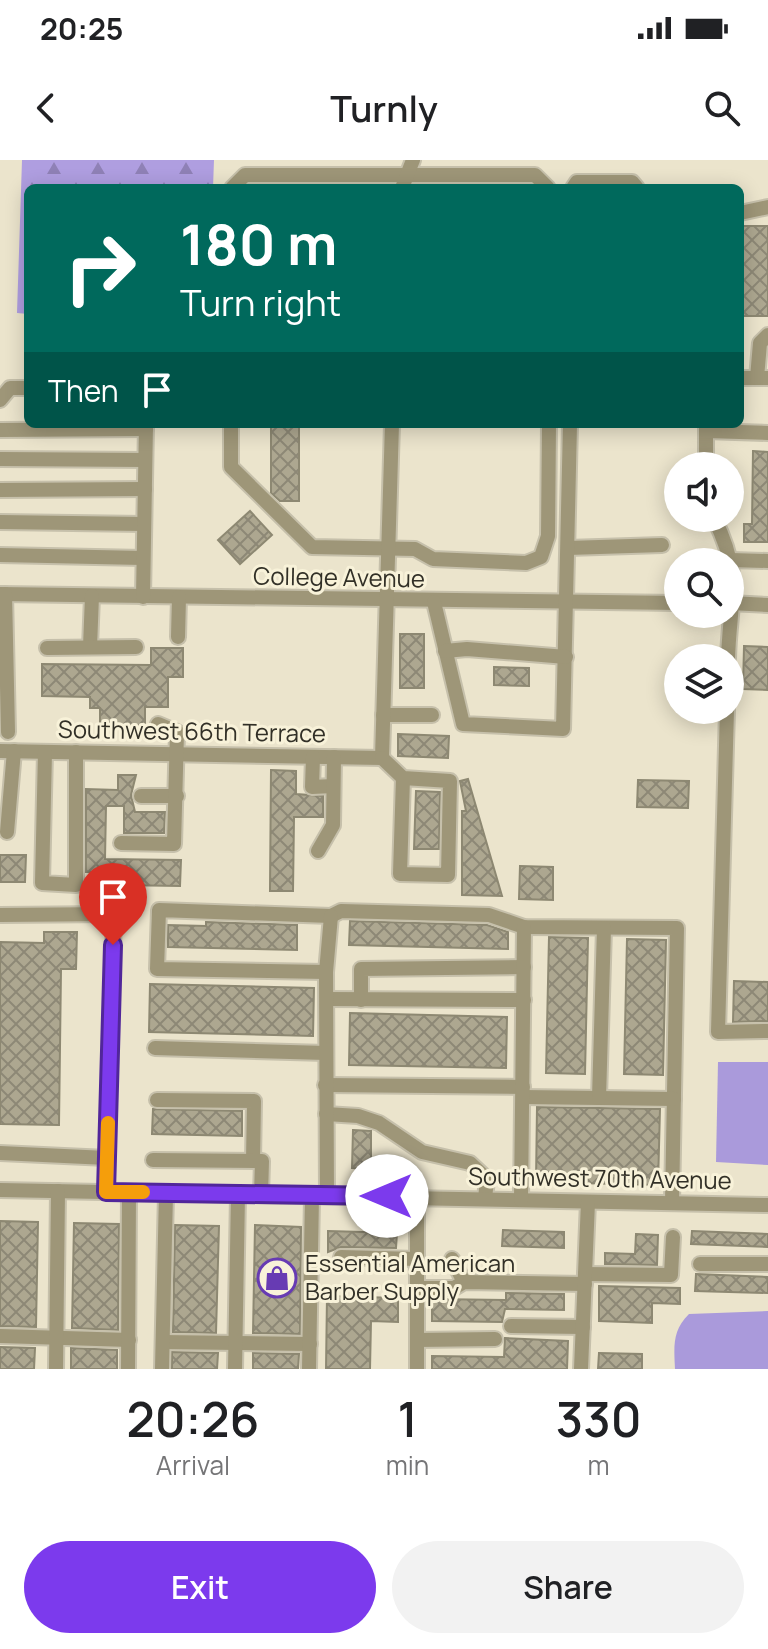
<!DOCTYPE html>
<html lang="en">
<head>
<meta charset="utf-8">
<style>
	:root { --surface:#fff; --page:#f2f2f2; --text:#202124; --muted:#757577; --accent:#7c3aed }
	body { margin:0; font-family:Manrope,sans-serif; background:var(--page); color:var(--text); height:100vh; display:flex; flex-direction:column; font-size:30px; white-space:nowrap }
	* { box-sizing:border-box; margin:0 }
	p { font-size:26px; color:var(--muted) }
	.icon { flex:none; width:44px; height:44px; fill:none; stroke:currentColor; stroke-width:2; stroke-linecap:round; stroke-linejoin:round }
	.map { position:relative; height:1209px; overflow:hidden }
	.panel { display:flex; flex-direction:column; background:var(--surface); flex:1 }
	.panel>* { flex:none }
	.guide { position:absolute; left:24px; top:24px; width:720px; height:244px; border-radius:12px; box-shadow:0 4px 20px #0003; background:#00695c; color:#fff; overflow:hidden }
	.controls { position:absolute; left:664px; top:292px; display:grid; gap:16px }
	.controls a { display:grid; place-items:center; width:80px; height:80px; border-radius:50%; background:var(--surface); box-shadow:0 4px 20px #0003; font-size:40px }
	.pin { position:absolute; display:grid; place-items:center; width:68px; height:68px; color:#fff; margin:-82px -34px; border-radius:50% 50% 50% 0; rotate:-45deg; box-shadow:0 0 8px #0007 }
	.pin .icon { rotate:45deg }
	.me { position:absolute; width:88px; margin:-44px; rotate:270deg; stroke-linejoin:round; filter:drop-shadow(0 0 6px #0008) }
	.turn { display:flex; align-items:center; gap:28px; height:168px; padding:0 24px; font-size:36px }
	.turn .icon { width:104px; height:104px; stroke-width:2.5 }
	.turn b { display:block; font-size:56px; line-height:68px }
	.then { display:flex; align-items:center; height:76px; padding:0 24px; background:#0003; gap:16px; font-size:30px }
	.eta { display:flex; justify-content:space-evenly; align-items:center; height:136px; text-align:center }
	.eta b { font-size:48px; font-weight:600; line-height:56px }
	.primary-button { display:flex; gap:16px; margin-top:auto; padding:16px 24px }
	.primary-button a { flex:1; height:92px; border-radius:48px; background:var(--accent); color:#fff; font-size:32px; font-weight:600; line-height:92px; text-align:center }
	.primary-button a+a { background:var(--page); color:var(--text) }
	.status { display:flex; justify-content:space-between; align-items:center; height:56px; padding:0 40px; background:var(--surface); direction:ltr }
	.status svg { height:22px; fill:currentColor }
	header { display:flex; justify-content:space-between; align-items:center; height:104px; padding:0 24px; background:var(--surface); font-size:36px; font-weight:600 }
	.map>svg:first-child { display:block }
</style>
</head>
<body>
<div class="status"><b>20:25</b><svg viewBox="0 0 49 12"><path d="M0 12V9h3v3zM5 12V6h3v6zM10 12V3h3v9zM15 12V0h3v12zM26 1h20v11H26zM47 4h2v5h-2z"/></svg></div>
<header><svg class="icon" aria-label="back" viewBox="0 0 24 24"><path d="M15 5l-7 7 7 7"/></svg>Turnly<svg class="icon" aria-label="search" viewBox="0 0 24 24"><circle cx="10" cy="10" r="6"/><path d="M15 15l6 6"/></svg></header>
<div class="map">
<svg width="768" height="1209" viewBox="0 0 768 1209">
	<defs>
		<pattern id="forest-firs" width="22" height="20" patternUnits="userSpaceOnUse" patternTransform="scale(2)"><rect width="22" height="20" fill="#af9ee0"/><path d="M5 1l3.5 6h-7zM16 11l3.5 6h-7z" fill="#8f81b6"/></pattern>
		<pattern id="building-cross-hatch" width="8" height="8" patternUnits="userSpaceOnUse" patternTransform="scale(2)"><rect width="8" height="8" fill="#ada790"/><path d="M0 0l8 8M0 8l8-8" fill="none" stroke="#8d8876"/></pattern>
	</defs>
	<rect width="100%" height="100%" fill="#ebe4cc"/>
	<!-- forest -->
	<polygon fill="url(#forest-firs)" points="22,0 214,0 213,28 28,28 28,154 17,153"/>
	<!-- water -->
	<g fill="#aa9adb">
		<polygon points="718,902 768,902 768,1005 716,1002"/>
		<path d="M768 1151V1209H675C674 1186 672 1171 689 1154Z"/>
	</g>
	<!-- building -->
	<g fill="url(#building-cross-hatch)" stroke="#8d8872" stroke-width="2">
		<rect x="740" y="66" width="28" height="90"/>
		<polygon points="271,264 299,264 299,341 280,341 271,333"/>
		<polygon points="753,291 768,292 768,382 744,382 744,364 752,364"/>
		<polygon points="250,351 272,375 240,404 218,380"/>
		<rect x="400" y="474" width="24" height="54"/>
		<polygon points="744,486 768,487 768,530 743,529"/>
		<polygon points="151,488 183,488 183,517 168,517 168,547 145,547 145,569 100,569 100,548 90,548 90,537 42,536 42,504 151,505"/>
		<polygon points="494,507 529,508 529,526 494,525"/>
		<polygon points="398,574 449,576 448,598 398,596"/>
		<polygon points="271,610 296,611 296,634 323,636 323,657 294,657 293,731 270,731"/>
		<polygon points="118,615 136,615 131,635 135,652 165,652 164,673 124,673 124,646 106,646 105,699 181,700 180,726 117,725 117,720 93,719 93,712 86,712 86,629 118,630"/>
		<polygon points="468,619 502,736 462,735 462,651 466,651 460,621"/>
		<polygon points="638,620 689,621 688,648 637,647"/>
		<polygon points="416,631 440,632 439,689 414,689"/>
		<polygon points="0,695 26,695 25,722 0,722"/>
		<polygon points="520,706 553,707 553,740 519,739"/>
		<polygon points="350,761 487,765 508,772 508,789 349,785"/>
		<polygon points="206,762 297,765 297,790 168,787 168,765 206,766"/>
		<polygon points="44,772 77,772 76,809 61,809 59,965 0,964 0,782 44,783"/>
		<polygon points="549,777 588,778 585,914 546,913"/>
		<polygon points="627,779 666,780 663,915 624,914"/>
		<polygon points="734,821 768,822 768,861 733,862"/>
		<polygon points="150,824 314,828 313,876 149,872"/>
		<polygon points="350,853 507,857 506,908 349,905"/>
		<polygon points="537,947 660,949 658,1025 536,1022"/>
		<polygon points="153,949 242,951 242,976 152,974"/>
		<polygon points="353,970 371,971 371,1009 352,1008"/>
		<polygon points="0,1061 38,1062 36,1167 0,1166"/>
		<polygon points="74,1063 119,1064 118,1170 72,1168"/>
		<polygon points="175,1065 219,1066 216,1173 173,1172"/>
		<polygon points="255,1065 301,1067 300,1174 253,1173"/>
		<polygon points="503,1070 564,1072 564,1088 502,1086"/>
		<polygon points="328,1071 397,1073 396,1088 341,1087 328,1092"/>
		<polygon points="692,1071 768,1074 768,1087 691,1084"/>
		<polygon points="636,1074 658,1075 657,1105 605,1104 605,1093 635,1094"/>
		<polygon points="696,1114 768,1117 768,1133 695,1131"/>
		<polygon points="599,1126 680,1128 680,1144 652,1143 652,1163 599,1161"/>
		<polygon points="506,1133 564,1134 564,1150 505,1149 502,1162 432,1161 432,1139 506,1140"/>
		<polygon points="327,1136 398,1138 398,1162 371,1161 370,1209 326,1209"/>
		<polygon points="505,1178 568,1181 567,1209 432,1209 432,1196 504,1197"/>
		<polygon points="0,1187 35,1188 34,1209 0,1209"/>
		<polygon points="71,1188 117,1190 117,1209 71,1209"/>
		<polygon points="172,1192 218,1193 217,1209 172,1209"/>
		<polygon points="253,1193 299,1194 298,1209 253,1209"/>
		<polygon points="599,1193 642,1194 642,1209 598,1209"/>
	</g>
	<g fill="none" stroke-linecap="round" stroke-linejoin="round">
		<!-- minor casing -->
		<g stroke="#c6c0ab" stroke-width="18">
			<g id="minor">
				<polyline points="232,28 245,15 535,15 548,28"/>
				<polyline points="402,28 413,0"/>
				<polyline points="573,28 577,22 632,22 637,28"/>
				<polyline points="740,53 768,47"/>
				<polyline points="740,218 768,218"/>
				<polyline points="757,218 760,183 768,175"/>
				<polyline points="0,240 10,228 28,228"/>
				<polyline points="231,264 231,307 312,387 415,389 433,399 526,403 541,397 548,376 549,264"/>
				<polyline points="706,264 706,306"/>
				<polyline points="0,270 146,269"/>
				<polyline points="706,271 768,273"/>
				<polyline points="0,299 145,300"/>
				<polyline points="0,330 145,329"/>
				<path d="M714 358C743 416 730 438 728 498"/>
				<polyline points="0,362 144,364"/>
				<polyline points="568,388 662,385"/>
				<polyline points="0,395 143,398"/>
				<polyline points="731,400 768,401"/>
				<polyline points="0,434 678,443"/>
				<polyline points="5,434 8,572"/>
				<polyline points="143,437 146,264"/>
				<polyline points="434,442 463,564 563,569 570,264"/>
				<polyline points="730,443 768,445"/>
				<polyline points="178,477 179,437"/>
				<polyline points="90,487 92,436"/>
				<polyline points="47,488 136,487"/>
				<polyline points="445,491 467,489 566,497"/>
				<polyline points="727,550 718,872 768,871"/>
				<polyline points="383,555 432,555"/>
				<polyline points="0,591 382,598"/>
				<polyline points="45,592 42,723 76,725 76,592"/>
				<polyline points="313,597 312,627 333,626"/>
				<polyline points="382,598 392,264"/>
				<polyline points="382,598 403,618 450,621 448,715 400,714 403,618"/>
				<polyline points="141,636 177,636"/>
				<polyline points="7,672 14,591"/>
				<polyline points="121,683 174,684 177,572 158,564"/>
				<polyline points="318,691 333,665 334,597"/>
				<polyline points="0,755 114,754 106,1032"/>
				<polyline points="326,812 157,809 159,750 331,756 341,751 489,755 524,767 677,768 672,1043"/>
				<polyline points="327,839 524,840"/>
				<polyline points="361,840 361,809 524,807"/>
				<polyline points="155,888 326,893"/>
				<polyline points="325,925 523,927"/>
				<polyline points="523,937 674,939"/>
				<polyline points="599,938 604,768"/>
				<polyline points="157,940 254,941 253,1001"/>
				<polyline points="326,954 358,956 379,963 422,992 470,1003 487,1019 485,1039"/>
				<polyline points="0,993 107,998"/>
				<polyline points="153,1000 262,1001 261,1035"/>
				<polyline points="0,1030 768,1045"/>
				<polyline points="327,1036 326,812 331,756"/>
				<polyline points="521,1040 524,767"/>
				<polyline points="341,1097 417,1099"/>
				<polyline points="452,1099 464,1122"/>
				<polyline points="700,1104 768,1104"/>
				<polyline points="585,1114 671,1115 673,1077"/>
				<polyline points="417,1128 454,1128 464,1122 585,1124"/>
				<polyline points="511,1166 583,1167"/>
				<polyline points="0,1176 129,1180"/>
				<polyline points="417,1180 495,1179"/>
				<polyline points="163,1182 310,1184"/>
				<polyline points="56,1209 58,1031"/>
				<polyline points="128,1209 129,1032"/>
				<polyline points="162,1209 166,1033"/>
				<polyline points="235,1209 238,1034"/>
				<polyline points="309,1209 312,1036"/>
				<polyline points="417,1209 417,1036"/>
				<polyline points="581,1209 588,1042"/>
			</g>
		</g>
		<!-- minor -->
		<use href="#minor" stroke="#9e9678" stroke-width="14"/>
	</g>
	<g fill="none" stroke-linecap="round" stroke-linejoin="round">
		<!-- route casing -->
		<g stroke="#51269a" stroke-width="20">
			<polyline id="route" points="113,785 106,1032 387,1036"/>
		</g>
		<!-- route -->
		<use href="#route" stroke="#7c3aed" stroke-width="14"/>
		<!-- slow -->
		<polyline stroke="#f59e0b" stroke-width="14" points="108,963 106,1032 143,1032"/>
	</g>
	<!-- icons -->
	<defs>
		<g id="shop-ring" transform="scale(2)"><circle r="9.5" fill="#f8f2d9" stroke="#673bb3" stroke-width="1.5"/><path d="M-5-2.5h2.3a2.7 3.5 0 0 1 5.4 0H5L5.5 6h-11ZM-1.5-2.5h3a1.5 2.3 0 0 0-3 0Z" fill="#673bb3"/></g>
	</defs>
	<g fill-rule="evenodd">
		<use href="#shop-ring" x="277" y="1118"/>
	</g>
	<g text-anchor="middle" stroke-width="6" stroke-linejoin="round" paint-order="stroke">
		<!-- street labels -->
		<g font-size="24" fill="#323027" stroke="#f8f2d9">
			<text transform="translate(339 418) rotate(1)" y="8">College Avenue</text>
			<text transform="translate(192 572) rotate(1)" y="8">Southwest 66th Terrace</text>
			<text transform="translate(600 1019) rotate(1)" y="8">Southwest 70th Avenue</text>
		</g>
		<!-- poi labels -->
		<g font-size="24" fill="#323027" stroke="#f8f2d9" text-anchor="start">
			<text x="305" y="1112">Essential American<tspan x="305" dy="28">Barber Supply</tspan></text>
		</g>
	</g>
</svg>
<div class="controls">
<a><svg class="icon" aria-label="sound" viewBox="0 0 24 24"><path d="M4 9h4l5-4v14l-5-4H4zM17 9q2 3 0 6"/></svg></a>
<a><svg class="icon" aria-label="search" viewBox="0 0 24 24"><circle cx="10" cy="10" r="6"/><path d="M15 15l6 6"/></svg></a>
<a><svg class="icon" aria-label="layers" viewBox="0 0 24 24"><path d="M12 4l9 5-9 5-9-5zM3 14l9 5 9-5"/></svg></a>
</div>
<div class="pin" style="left:113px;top:785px;background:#d93025"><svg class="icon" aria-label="arrive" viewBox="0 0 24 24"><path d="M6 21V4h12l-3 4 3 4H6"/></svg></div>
<svg class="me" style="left:387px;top:1036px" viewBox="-20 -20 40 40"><circle r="19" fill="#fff"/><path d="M0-13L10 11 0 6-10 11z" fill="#7c3aed"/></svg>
<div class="guide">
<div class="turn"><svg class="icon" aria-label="right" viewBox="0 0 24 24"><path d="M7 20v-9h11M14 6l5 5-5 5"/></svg><div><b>180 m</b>Turn right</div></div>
<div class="then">Then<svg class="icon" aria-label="arrive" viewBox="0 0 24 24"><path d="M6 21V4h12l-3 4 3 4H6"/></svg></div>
</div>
</div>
<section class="panel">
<div class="eta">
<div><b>20:26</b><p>Arrival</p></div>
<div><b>1</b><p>min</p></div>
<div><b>330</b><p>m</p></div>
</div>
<div class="primary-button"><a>Exit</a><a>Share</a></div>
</section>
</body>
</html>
